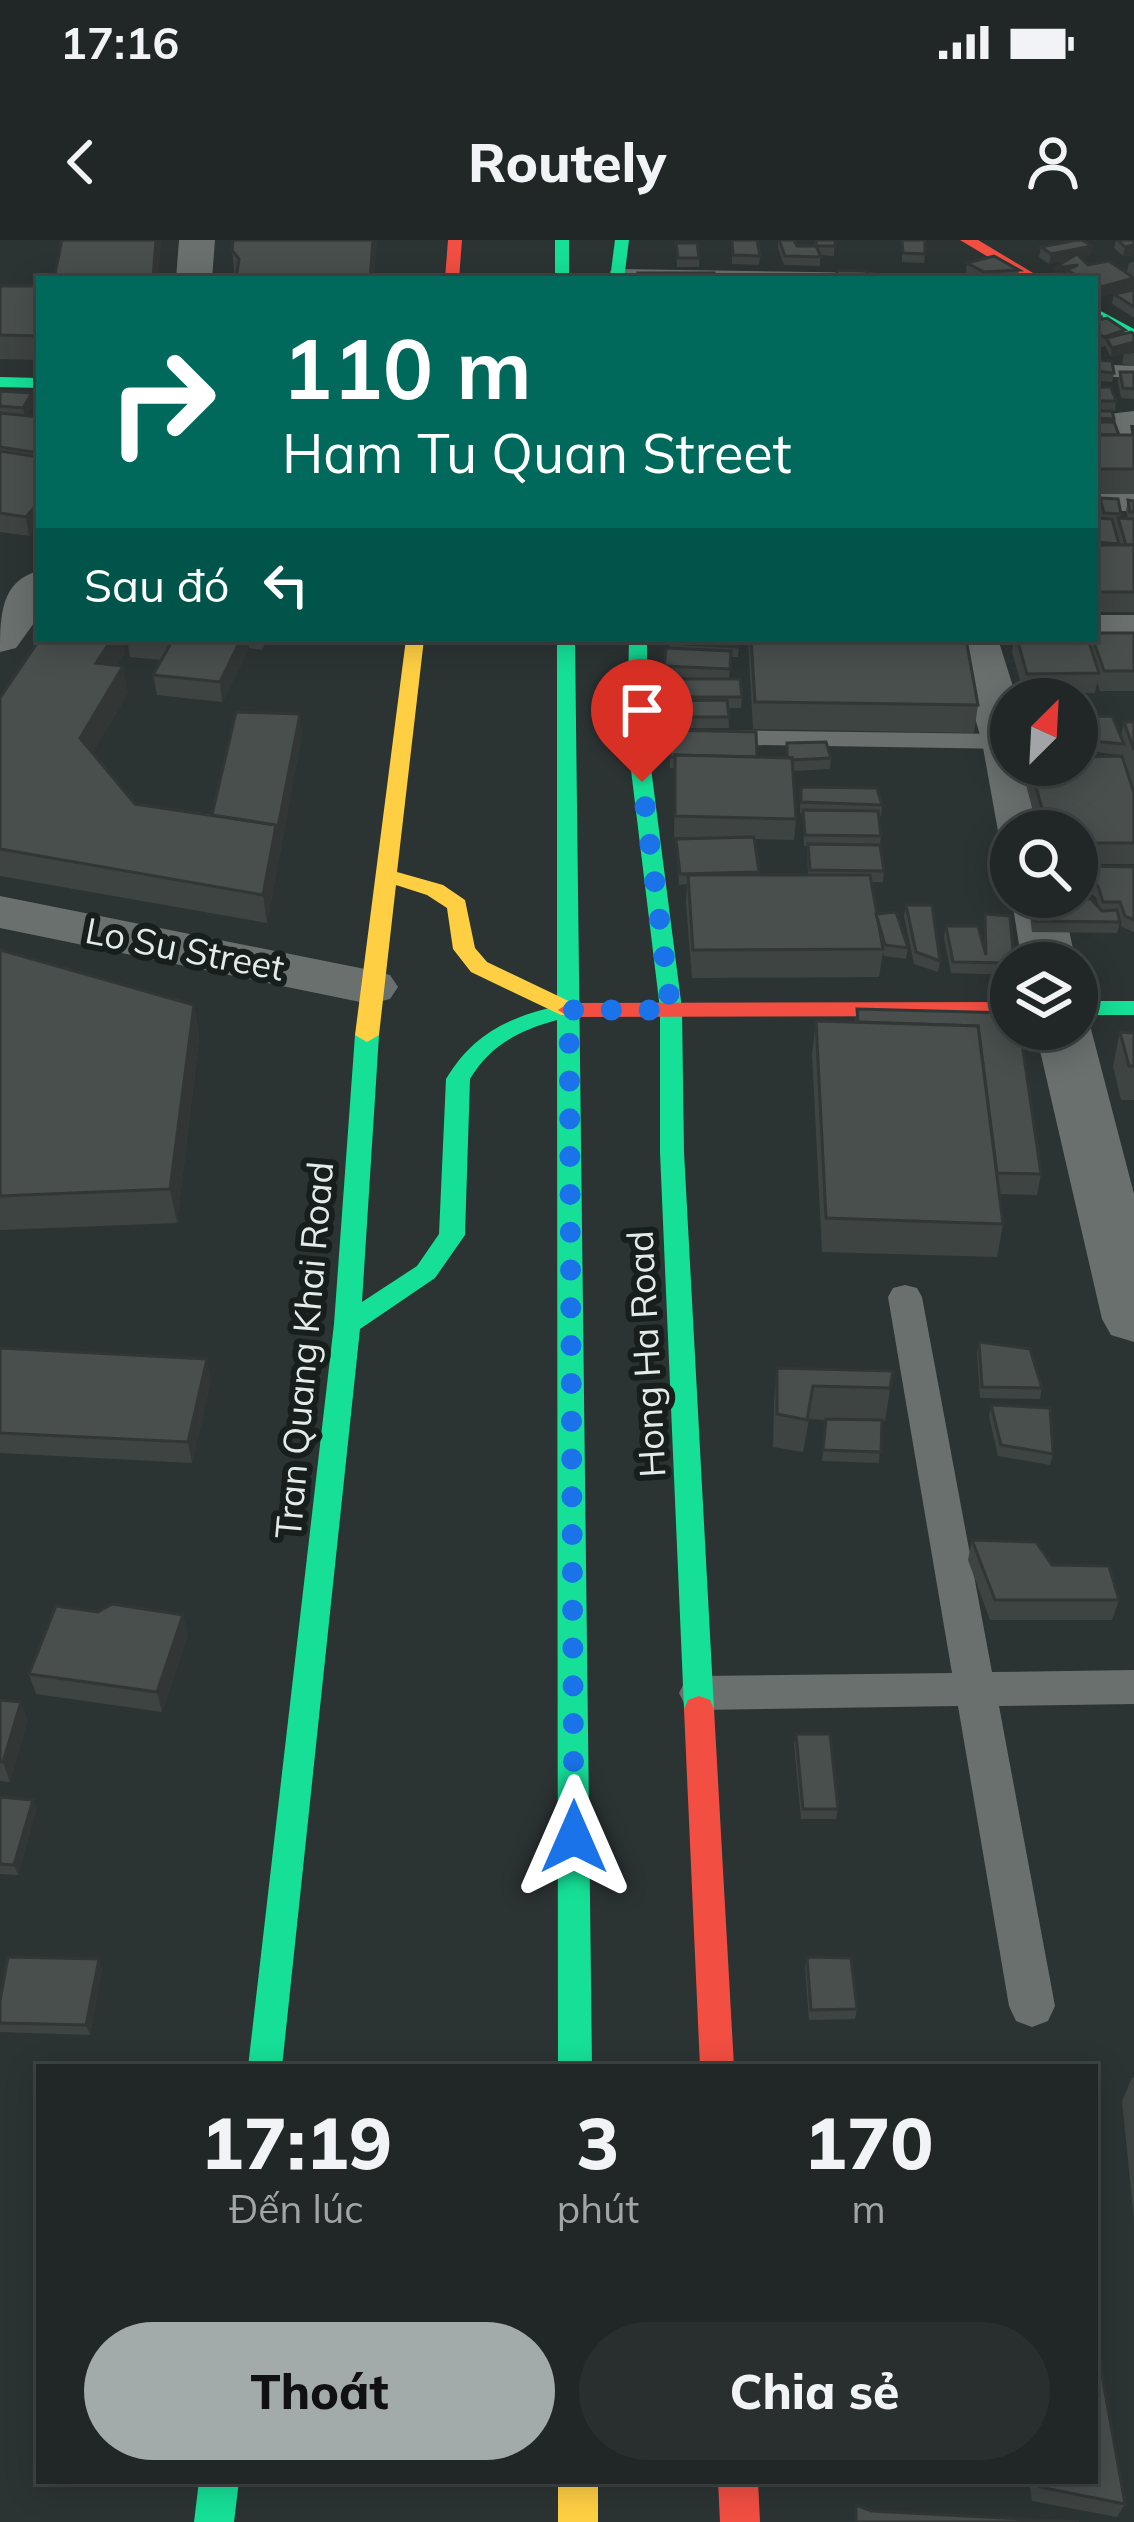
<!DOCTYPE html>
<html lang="vi">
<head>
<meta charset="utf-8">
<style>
	:root { --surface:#212726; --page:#292f2e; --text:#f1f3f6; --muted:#a2a5a7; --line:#3e4443; --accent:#a2aba9 }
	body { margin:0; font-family:Mulish,sans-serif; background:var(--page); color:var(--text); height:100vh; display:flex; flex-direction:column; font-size:45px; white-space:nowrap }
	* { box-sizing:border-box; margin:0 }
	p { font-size:39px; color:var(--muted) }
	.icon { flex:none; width:66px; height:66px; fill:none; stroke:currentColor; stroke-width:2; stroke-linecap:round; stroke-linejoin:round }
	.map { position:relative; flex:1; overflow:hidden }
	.panel { position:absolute; left:36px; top:1824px; width:1062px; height:420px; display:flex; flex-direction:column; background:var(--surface); border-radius:0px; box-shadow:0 6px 30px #0003,0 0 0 3px var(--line) }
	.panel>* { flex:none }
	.hud { position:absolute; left:36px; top:36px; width:1062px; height:366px; border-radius:0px; box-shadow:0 6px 30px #0003,0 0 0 3px var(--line); background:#00695c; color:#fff; overflow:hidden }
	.needle { width:78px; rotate:24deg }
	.buttons { position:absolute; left:990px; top:438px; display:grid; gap:24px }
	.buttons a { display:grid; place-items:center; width:108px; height:108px; border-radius:50%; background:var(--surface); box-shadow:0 6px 30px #0003,0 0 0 3px var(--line); font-size:60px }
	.pin { position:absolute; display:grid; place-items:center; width:102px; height:102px; color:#fff; margin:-123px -51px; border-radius:50% 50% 50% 0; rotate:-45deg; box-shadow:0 0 12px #0007 }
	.pin .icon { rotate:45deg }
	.me { position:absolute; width:132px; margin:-66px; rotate:0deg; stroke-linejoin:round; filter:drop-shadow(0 0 9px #0008) }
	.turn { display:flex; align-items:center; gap:42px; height:252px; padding:0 48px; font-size:54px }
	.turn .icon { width:156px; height:156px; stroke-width:2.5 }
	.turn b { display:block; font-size:84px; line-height:102px }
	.then { display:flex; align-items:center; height:114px; padding:0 48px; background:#0003; gap:24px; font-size:45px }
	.eta { display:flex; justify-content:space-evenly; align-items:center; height:204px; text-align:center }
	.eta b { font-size:72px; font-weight:800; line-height:84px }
	.action { display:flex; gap:24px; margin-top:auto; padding:24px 48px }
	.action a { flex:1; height:138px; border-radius:72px; background:var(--accent); color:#111; font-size:48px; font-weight:800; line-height:138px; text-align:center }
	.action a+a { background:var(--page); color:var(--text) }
	.status { display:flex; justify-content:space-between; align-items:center; height:84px; padding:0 60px; background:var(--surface); direction:ltr }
	.status svg { height:33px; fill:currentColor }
	header { display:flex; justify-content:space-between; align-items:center; height:156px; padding:0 48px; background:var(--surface); font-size:54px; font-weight:800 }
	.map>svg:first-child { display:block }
</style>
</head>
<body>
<div class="status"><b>17:16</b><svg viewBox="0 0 49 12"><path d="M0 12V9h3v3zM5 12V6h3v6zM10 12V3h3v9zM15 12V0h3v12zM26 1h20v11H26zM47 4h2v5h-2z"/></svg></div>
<header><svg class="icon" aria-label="back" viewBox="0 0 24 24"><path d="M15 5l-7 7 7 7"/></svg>Routely<svg class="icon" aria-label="person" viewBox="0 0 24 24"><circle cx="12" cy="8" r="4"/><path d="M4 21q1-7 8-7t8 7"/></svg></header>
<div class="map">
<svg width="1134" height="2282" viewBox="0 0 1134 2282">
	<rect width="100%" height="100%" fill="#2c3433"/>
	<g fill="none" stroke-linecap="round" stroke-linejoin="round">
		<!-- lane -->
		<g fill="#69706e" fill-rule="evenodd">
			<polygon points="617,29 880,33 890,39 610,39 610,31"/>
			<polygon points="1095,124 1134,126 1134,138 1095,136"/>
			<polygon points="1134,171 1134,185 1130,185 1134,212 1118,212 1106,179 1109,174"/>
			<polygon points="637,489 1006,494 1011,495 1011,509 628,503 624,497 628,491"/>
			<polygon points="905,1045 917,1048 922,1057 992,1432 1134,1430 1134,1464 999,1466 1055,1766 1048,1781 1032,1787 1016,1781 1009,1766 958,1466 699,1470 685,1465 679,1453 685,1441 699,1436 952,1433 888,1057 893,1048"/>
		</g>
		<!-- street -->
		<g fill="#69706e" fill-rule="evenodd">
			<polygon points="179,0 215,0 212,39 176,39"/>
			<rect x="1095" y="245" width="39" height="26"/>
			<path d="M39 331V376L16 408 0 412C0 378 0 340 39 331Z"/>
			<polygon points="1095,375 1134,375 1134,403 1080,399 1095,399"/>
			<polygon points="952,399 998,399 1017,459 1011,459 1011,525 1035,525 1050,591 1011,591 1011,603 998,591 982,502"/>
			<polygon points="1011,655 1062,657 1076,723 1022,723"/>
			<polygon points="0,656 370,730 390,735 398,747 390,759 370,764 0,688"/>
			<polygon points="1077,775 1091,789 1134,954 1134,1102 1111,1095 1102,1079 1035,789 1077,789"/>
		</g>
		<!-- fast -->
		<g fill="#16e098" fill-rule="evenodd">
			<rect x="555" y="0" width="14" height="39"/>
			<polygon points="615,0 629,0 624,39 610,39"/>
			<polygon points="1095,68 1134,89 1134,100 1095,79"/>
			<polygon points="0,137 39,138 39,148 0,147"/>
			<path d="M557 399H575L592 1827H558L557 780C520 790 490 805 470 839L465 995 435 1038 360 1089 282 1827H248L334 1084 355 795 367 788 379 795 362 1062 417 1026 439 994 446 839C473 794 507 778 557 766Z"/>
			<polygon points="629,399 647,399 647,497 682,769 684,912 714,1469 710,1478 699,1482 688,1478 684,1469 660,912 660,769 627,497"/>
			<rect x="1077" y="761" width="57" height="14"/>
			<polygon points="199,2241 239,2241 234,2282 194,2282"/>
		</g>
		<!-- slow -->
		<g fill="#ffcf43" fill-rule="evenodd">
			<polygon points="406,399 424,399 397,632 443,645 465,660 475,708 487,722 577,765 577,775 561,775 471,732 453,709 447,668 427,655 396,645 379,795 367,802 355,795"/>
			<rect x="558" y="2241" width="40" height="41"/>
		</g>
		<!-- jam -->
		<g fill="#f24e42" fill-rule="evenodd">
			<polygon points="448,0 462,0 459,39 445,39"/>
			<polygon points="960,0 978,0 1043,39 1025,39"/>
			<polygon points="1011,762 1011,776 569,777 558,770 569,763"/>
			<polygon points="699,1456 710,1460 714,1469 734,1827 700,1827 684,1469 688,1460"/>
			<polygon points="718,2241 758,2241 760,2282 720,2282"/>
		</g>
	</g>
	<!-- wall -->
	<g fill="#3e4442" fill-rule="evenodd">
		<polygon points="377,0 235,39 232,10"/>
		<polygon points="732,0 760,16 759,25 732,24"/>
		<polygon points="778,0 797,6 815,6 815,0 835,0 834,16 820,15 820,26 784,25 778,8"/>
		<polygon points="902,0 925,14 924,23 902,22"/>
		<polygon points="1116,0 1134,0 1134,15 1123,16 1114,8"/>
		<polygon points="676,3 699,18 699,27 677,27"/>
		<polygon points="1092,6 1090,15 1080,17 1088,25 1127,32 1129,23 1134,22 1134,47 1096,58 1095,39 1065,39 1066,36 1053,37 1068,20 1049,24 1039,17 1041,7"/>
		<polygon points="967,23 1019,30 1018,36 1034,39 977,39 966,32"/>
		<polygon points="0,46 39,46 39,120 0,119"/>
		<polygon points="1134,50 1134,77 1133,77 1112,64 1114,54"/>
		<polygon points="1095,71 1103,76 1103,79 1125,90 1111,117 1105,106 1102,107 1095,103"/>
		<polygon points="1134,113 1134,126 1122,124 1124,114"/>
		<polygon points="1095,120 1114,133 1112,142 1098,141 1097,147 1116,161 1115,171 1112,171 1119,195 1134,195 1134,254 1095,254"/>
		<polygon points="1120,132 1134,132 1134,159 1121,158 1118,142"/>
		<polygon points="0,151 34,163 26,176 37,177 35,166 39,161 39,285 29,296 0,292"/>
		<polygon points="1100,258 1121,274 1120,278 1128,278 1126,270 1128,260 1134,261 1134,372 1095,372 1095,278 1100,278 1098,268"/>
		<polygon points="1134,393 1134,451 1100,451 1097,442 1095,453 1024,454 1012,412 1014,399 1088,399 1089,403 1090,399"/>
		<polygon points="127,399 268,399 262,410 249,408 222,462 157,455 153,435 162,420 130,417"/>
		<polygon points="660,399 723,399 739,407 738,417 731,417 729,439 742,457 741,468 728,468 729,488 664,488 663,461 669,461 668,439 723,439 664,437 666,408 669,408 669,403 660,403"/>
		<polygon points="748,399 966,399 978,465 974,493 753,489"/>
		<polygon points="125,412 116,426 128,453 92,513 135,564 212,575 302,494 267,683 0,636 0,458"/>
		<path d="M1081 477 1121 497 1124 482H1134V624H1081L1079 633H1077V591H1038L1021 525H1077V489H1079ZM1087 511 1120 515 1121 516 1089 517Z"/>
		<polygon points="670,490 757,517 786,518 787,503 831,518 830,529 793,531 796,579 794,600 754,599 759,635 808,635 807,606 804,606 803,573 800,573 801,547 882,565 881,576 878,576 881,596 880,605 884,631 883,642 871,642 877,674 908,708 906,719 884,716 883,712 879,737 692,738 686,663 687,644 679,645 676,599 720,598 674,597 675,528 670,528"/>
		<polygon points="1088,626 1134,627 1134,692 1122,687 1118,673 1120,682 1117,693 1032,692 1030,677 1032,666 1050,667 1052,658 1099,667 1096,657 1084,650"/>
		<polygon points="906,665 940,721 938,732 914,724 904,676"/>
		<polygon points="985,674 1011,723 1011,735 951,733 944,697 946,686 984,707"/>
		<polygon points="0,710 194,765 199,798 177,983 0,990"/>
		<polygon points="857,769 1041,934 1037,955 999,954 1003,984 997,1017 822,1012 812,814 816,781 855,782"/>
		<polygon points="1120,792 1134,793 1134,860 1121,860 1113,826"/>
		<polygon points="979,1102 1042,1148 1040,1159 980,1158 977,1113"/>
		<polygon points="0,1108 211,1140 192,1223 0,1213"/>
		<polygon points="777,1128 893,1131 885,1181 882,1181 879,1223 822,1221 826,1180 809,1179 803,1212 773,1207 774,1161"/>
		<polygon points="991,1165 1053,1214 1050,1225 998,1216 989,1176"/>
		<polygon points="972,1300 1052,1325 1119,1360 1112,1380 990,1380 968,1320"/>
		<polygon points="188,1394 162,1472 36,1454 29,1434"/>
		<polygon points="0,1460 21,1462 27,1481 10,1542 0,1541"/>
		<polygon points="796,1494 838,1569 836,1579 801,1579 794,1504"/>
		<polygon points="0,1557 33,1560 36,1570 18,1635 0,1634"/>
		<polygon points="807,1717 857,1769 855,1779 809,1780 805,1727"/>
		<polygon points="102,1728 90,1795 0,1792 0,1761"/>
		<polygon points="1132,1838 1134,1838 1134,1978 1122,1861"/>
		<polygon points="1029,2241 1095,2241 1125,2264 1117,2277 1032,2261"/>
	</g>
	<!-- shaded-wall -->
	<g fill="#323736">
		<polygon points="156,0 161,0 158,39 153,39"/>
		<polygon points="373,0 377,0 374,39 370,39"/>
		<polygon points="1134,5 1134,15 1123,16 1125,7"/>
		<polygon points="1092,6 1090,15 1049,24 1051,14"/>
		<polygon points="1078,25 1067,30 1066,36 1053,37 1054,28"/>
		<polygon points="1134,38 1134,47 1096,58 1097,48"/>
		<polygon points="1134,102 1134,112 1111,117 1112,108"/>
		<polygon points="32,153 34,163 25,178 23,168"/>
		<polygon points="39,262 39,285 29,296 26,277"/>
		<polygon points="112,399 123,399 125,412 101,450 96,423"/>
		<polygon points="241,399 248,399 249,408 222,462 220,442"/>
		<polygon points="123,426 128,453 85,525 80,498"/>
		<polygon points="300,474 302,494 267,683 263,655 276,585"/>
		<polygon points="194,765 199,798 177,983 170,949"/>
		<polygon points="207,1119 211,1140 192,1223 188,1202"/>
		<polygon points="183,1375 188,1394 162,1472 157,1452"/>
		<polygon points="21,1462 27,1481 10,1542 3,1522"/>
		<polygon points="33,1560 36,1570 18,1635 14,1625"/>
		<polygon points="99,1719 102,1728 90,1795 86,1785"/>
	</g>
	<!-- building -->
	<g fill="#484f4d" stroke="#323736" stroke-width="3">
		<polygon points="62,0 156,0 153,39 54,39"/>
		<polygon points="233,0 373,0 370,39 236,39 239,19 232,10"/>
		<polygon points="732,0 757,0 760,16 733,15"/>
		<polygon points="779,0 794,0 797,6 816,6 821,17 785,16"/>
		<rect x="816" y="0" width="19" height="6"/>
		<polygon points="902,0 925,0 925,14 903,13"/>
		<polygon points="1077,0 1082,0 1092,6 1051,14 1041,7"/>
		<polygon points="1118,0 1134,0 1134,5 1125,7"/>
		<polygon points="676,3 697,3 699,18 678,18"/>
		<polygon points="1077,14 1088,25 1109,21 1134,38 1097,48 1095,47 1095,39 1082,39 1067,30 1078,25 1054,28"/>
		<polygon points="994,16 1019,30 984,32 967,23"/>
		<polygon points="838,30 867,31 866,39 834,39"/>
		<polygon points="638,33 714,33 715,39 639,39"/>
		<polygon points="1026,35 1034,39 1007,39"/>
		<polygon points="0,46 39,46 39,96 0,95"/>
		<polygon points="1134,50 1134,67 1114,54"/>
		<polygon points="1107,78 1125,90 1104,97 1095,92 1095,81"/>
		<polygon points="1131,92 1134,94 1134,102 1112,108 1106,98"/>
		<polygon points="1095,120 1112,121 1114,133 1095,131"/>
		<polygon points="1120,132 1134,132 1134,149 1123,148"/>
		<polygon points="1095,147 1111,147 1116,161 1095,161"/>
		<polygon points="0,151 32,153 23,168 0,166"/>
		<polygon points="1095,171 1112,171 1114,179 1095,178"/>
		<polygon points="0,173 39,177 39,213 0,207"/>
		<polygon points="1095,182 1114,182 1119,195 1095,195"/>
		<rect x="1095" y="195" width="39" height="34"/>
		<polygon points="0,211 39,217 39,262 26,277 0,273"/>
		<polygon points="1100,258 1118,259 1121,274 1104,273"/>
		<polygon points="1128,260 1134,261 1134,272 1130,272"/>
		<polygon points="1095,278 1112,279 1119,304 1095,302"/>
		<polygon points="1118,278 1134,279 1134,305 1126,305"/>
		<rect x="1095" y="305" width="39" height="47"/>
		<polygon points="1095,393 1134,393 1134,431 1104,431 1093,399 1095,399"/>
		<polygon points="40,399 112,399 96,423 123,426 80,498 135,564 276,585 263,655 0,609 0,458"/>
		<polygon points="149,399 241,399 220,442 153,435 172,401"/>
		<polygon points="669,399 726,400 739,407 669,403"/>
		<polygon points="751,399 966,399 978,465 755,462"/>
		<polygon points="1017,399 1088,399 1099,433 1027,434"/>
		<polygon points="666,408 731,411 730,429 664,426"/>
		<polygon points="668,439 740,439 742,457 669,457"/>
		<polygon points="727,460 729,477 664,477 663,461"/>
		<polygon points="236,472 300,474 277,592 276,585 212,575"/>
		<polygon points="1112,476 1124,504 1083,500 1077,490 1085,487 1081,477"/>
		<polygon points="1124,482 1134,482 1134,510"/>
		<polygon points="670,490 756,492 757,517 675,515 675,517 670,517"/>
		<polygon points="1077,497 1083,497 1089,517 1122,516 1134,553 1134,603 1081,603 1083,613 1077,613 1077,591 1048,591 1030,525 1077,525"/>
		<polygon points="826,502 831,518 792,520 792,518 787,518 787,503"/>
		<polygon points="675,515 792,518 796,579 675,576"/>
		<polygon points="801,547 877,548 882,565 801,562"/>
		<polygon points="803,570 878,571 881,596 805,595"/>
		<polygon points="754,597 759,632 680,634 676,599"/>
		<polygon points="808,604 880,605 884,631 810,630"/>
		<polygon points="1088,626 1134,627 1134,680 1125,676 1120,662 1103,662 1098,646 1087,639"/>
		<polygon points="688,635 870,635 883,709 693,710"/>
		<polygon points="1052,658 1091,659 1102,671 1117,670 1120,682 1034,681 1032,666 1054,667"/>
		<polygon points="906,665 932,665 940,721 916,712"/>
		<polygon points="896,672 908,708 885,705 876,674"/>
		<polygon points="985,674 1010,676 1014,723 953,722 946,686 978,686 986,715"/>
		<polygon points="0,710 194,765 170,949 0,956"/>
		<polygon points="857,769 1011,773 1011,789 1020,789 1041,934 997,933 978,786 858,782"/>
		<polygon points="816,781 978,786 1003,984 826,978"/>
		<polygon points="1120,792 1134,793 1134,826 1129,826"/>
		<polygon points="979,1102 1030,1109 1042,1148 982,1147"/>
		<polygon points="0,1108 207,1119 188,1202 0,1193"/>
		<polygon points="777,1128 893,1131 890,1148 813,1146 807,1180 777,1174"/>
		<polygon points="991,1165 1050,1168 1053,1214 1001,1205"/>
		<polygon points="826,1179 882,1180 881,1212 823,1210"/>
		<polygon points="972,1300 1036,1302 1052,1325 1109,1326 1119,1360 995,1360"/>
		<polygon points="112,1364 183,1375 157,1452 29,1434 56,1366 98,1372"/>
		<polygon points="0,1460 21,1462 3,1522 0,1522"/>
		<polygon points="796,1494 830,1494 838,1569 803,1569"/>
		<polygon points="0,1557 33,1560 14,1625 0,1624"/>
		<polygon points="8,1717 99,1719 86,1785 0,1783 0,1761"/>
		<polygon points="807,1717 851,1718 857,1769 811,1770"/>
		<polygon points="1095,2096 1125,2264 1040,2247 1038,2241 1095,2241"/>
		<polygon points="856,2265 872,2271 1079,2282 856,2282"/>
	</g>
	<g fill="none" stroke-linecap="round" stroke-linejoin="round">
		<!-- route -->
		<polyline stroke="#1a73e8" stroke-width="21" stroke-dasharray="0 37.8" points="574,1597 569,770 671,770 642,542"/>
	</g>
	<g text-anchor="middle" stroke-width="12" stroke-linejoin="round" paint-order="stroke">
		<!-- street labels -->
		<g font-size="36" fill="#e2ebe9" stroke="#171e1c">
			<text transform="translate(185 709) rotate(11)" y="13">Lo Su Street</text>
			<text transform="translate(304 1110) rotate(-85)" y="13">Tran Quang Khai Road</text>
			<text transform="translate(646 1114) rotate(-93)" y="13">Hong Ha Road</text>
		</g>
	</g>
</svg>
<div class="buttons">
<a><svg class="needle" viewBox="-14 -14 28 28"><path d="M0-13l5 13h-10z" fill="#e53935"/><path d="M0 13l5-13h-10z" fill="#a2a5a7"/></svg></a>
<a><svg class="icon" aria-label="search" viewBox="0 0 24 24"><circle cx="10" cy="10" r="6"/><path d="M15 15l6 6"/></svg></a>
<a><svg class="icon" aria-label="layers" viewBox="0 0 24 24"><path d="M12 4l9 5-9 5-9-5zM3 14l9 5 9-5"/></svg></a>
</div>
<div class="pin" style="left:642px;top:542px;background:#d93025"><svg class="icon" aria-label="arrive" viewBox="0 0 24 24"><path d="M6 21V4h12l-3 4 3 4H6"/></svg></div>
<svg class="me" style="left:574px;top:1597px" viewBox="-20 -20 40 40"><path d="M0-17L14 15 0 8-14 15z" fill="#1a73e8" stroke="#fff" stroke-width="4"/></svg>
<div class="hud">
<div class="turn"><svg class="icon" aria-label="right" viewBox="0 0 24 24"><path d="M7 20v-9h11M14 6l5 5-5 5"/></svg><div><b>110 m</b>Ham Tu Quan Street</div></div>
<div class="then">Sau đó<svg class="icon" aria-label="left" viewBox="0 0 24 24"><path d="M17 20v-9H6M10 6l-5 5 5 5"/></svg></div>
</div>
<section class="panel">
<div class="eta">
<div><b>17:19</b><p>Đến lúc</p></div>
<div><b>3</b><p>phút</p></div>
<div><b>170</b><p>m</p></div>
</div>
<div class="action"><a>Thoát</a><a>Chia sẻ</a></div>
</section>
</div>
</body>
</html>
